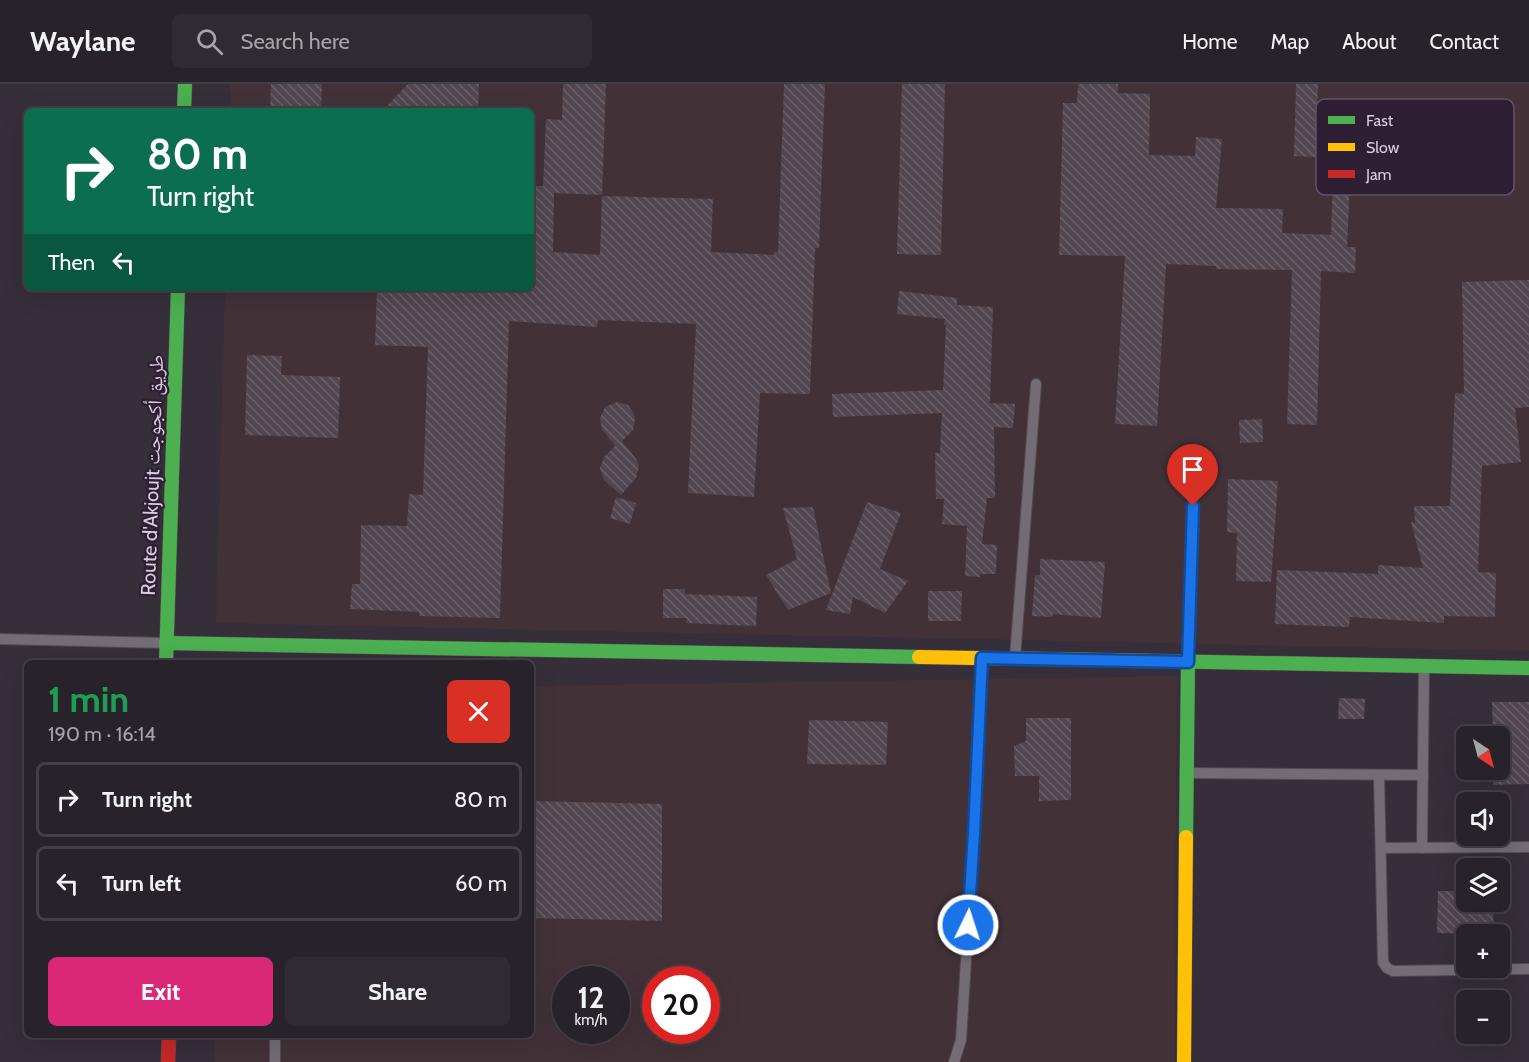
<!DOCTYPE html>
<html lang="en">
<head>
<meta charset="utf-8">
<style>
	:root { --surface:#28222b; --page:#302a33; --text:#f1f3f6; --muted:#a5a4a9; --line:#443f47; --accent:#db2777 }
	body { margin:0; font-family:Cabin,"Noto Naskh Arabic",sans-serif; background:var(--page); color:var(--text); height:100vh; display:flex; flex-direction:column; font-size:22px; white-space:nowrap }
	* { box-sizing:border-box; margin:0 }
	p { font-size:20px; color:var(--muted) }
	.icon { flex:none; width:33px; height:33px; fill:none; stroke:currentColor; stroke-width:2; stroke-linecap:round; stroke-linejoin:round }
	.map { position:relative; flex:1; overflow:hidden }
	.sheet { position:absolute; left:24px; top:576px; width:510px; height:378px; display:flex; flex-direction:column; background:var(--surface); border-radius:9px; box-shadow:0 6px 24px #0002,0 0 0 2px var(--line) }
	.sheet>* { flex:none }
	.banner { position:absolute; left:24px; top:24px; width:510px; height:183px; border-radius:9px; box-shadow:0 6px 24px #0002,0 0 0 2px var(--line); background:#0b6e4f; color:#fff; overflow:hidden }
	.needle { width:39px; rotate:144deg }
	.tools { position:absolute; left:1456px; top:642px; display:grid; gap:12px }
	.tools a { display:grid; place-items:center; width:54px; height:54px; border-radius:9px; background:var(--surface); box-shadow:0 6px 24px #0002,0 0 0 2px var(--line); font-size:30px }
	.speed { position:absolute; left:552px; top:882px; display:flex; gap:12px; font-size:30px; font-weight:700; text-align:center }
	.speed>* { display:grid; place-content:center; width:78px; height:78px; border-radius:50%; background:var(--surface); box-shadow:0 6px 24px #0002,0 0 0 2px var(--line); line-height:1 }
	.speed small { font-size:15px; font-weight:400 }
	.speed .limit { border:9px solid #d22; background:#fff; color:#111 }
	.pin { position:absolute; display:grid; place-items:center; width:51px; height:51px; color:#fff; margin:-62px -26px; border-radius:50% 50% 50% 0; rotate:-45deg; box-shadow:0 0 6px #0007 }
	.pin .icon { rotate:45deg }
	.me { position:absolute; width:66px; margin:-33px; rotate:4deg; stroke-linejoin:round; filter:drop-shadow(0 0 4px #0008) }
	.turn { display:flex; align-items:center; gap:21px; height:126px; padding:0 24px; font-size:27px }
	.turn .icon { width:78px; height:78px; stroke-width:2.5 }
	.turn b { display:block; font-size:42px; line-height:51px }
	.then { display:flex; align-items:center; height:57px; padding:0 24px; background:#0003; gap:12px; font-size:22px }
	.round { display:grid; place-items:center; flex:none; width:63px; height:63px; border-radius:9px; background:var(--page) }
	.head { display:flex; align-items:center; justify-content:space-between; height:102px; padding:0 24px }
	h1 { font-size:36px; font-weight:800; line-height:45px; color:#1e9e55 }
	.button { display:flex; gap:12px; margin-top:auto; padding:12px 24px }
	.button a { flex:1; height:69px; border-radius:9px; background:var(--accent); color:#fff; font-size:24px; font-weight:800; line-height:69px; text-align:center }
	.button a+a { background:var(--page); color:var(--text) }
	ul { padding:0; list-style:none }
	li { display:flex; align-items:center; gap:18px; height:75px; margin:0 12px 9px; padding:0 12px; border:3px solid var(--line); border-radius:9px }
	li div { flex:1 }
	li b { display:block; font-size:22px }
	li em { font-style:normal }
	header { display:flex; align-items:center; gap:36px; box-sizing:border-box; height:84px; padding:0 30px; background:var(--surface); border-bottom:2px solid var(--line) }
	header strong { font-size:28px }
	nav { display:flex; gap:33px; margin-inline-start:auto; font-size:21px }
	.search { width:420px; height:54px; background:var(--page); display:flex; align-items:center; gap:15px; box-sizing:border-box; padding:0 21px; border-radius:9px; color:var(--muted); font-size:22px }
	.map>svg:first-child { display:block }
</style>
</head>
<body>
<header>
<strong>Waylane</strong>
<div class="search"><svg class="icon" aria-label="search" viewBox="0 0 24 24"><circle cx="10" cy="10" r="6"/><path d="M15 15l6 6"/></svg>Search here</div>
<nav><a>Home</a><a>Map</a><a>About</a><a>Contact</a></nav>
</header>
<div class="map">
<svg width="1529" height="978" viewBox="0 0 1529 978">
	<defs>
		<pattern id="building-back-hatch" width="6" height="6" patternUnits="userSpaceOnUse" patternTransform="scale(1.5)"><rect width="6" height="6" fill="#524751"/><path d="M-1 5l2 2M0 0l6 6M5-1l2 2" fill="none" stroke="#6a6069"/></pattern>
	</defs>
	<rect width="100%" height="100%" fill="#362e39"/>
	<!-- commercial -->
	<g fill="#433138" fill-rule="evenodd">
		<polygon points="230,0 1529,0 1529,567 216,539 225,204 531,204 531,27 230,27"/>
		<path d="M1177 592 1174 978H214L215 951H531V602ZM566 896H616V946H566ZM656 896H706V946H656Z"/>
	</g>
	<!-- building -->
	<g fill="url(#building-back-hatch)">
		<polygon points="271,0 322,0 321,27 270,27"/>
		<polygon points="408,0 479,0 478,27 382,27"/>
		<polygon points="563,0 606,0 602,111 554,109 553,168 600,171 602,112 713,115 711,168 774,171 774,168 778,168 784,0 825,0 819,164 815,164 810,310 760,309 754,413 688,409 696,240 598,236 597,243 509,237 500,534 419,532 419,528 350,525 352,500 360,500 361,441 407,442 409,410 423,411 428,263 375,261 377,204 531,204 531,102 543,102 546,35 562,36"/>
		<polygon points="902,0 945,0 941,171 897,170"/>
		<polygon points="1078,0 1118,0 1118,9 1150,10 1149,71 1195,72 1196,53 1222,55 1216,124 1283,125 1282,149 1331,151 1333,97 1350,97 1347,163 1356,163 1355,189 1321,187 1317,341 1287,340 1292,186 1216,185 1216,182 1166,180 1157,342 1115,340 1125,172 1059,171 1063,19 1077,19"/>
		<polygon points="1296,0 1318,0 1316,73 1294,72"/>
		<polygon points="1529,196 1529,323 1515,324 1521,378 1482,382 1478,488 1496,489 1495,533 1444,532 1444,539 1350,533 1349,543 1275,540 1277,486 1378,490 1378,481 1423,484 1411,438 1415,439 1414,422 1450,422 1455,309 1464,310 1462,198"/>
		<polygon points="899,207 957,214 957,221 993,223 990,319 1015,320 1013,344 994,343 995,414 987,414 982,460 997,461 996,490 980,490 980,493 965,492 967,442 942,440 944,415 936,415 935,369 940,369 942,329 833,333 832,310 943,306 946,241 944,241 945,235 897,230"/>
		<polygon points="247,271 282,272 281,291 340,293 338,354 245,351"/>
		<polygon points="617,318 628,321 634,330 635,335 633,346 622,357 636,375 639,381 636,394 621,411 604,396 600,384 604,373 615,362 602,345 600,334 605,323"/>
		<polygon points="1262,335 1263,358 1240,359 1239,336"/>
		<polygon points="1228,395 1278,397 1271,498 1236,497 1237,449 1227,448"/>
		<polygon points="616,413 636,419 630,440 610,434"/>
		<polygon points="867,418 901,429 880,485 908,497 885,529 853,513 850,530 826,526"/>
		<polygon points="813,423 831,509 788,526 766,491 797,475 783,424"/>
		<polygon points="1040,475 1105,478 1101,534 1053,530 1052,533 1032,532 1035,491 1040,491"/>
		<polygon points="663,505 685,505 685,510 757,513 756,542 686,539 687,534 663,534"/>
		<polygon points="928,507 962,507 961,537 928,537"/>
		<polygon points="1339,614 1365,615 1364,635 1338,635"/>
		<polygon points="1492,618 1529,618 1529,700 1493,701 1493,686 1500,686 1500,652 1493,652"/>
		<polygon points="1026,634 1071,634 1071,716 1039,717 1039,692 1015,692 1014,662 1026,657"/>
		<polygon points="809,636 888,638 886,681 807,680"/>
		<polygon points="531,717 662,720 662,837 531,834"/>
		<polygon points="1438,807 1467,807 1467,818 1494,818 1493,850 1437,849"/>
	</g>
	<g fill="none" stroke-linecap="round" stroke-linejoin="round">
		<!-- lane casing -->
		<g stroke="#524b54" stroke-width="12">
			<g id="lane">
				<polyline points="0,555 165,559"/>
				<polyline points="1015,574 1036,300"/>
				<polyline points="1188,577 1193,422"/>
				<polyline points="1189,689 1423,691"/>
				<polyline points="1379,691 1383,878 1387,884 1393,887 1529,885"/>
				<polyline points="1382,764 1529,763"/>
				<polyline points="1422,764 1424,584"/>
				<polyline points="275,951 275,978"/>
				<polyline points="954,978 961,956 974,749 982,574"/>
			</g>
		</g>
		<!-- fast casing -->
		<g stroke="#524b54" stroke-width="15">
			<g id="fast">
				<polyline points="184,27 185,0"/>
				<polyline points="166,559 919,573"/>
				<polyline points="1158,577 1529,584"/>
				<polyline points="166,579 178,204"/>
				<polyline points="1186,753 1188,578"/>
			</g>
		</g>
		<!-- slow casing -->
		<g stroke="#524b54" stroke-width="15">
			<g id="slow">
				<polyline points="919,573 1158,577"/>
				<polyline points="1184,978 1186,753"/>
			</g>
		</g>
		<!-- jam casing -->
		<g stroke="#524b54" stroke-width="15">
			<polyline id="jam" points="168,978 169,951"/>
		</g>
		<!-- lane -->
		<use href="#lane" stroke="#736c75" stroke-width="10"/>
		<!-- fast -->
		<use href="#fast" stroke="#4caf50" stroke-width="14"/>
		<!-- slow -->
		<use href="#slow" stroke="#ffc107" stroke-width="14"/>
		<!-- jam -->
		<use href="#jam" stroke="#c62828" stroke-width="14"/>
	</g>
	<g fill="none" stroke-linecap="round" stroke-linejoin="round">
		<!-- route casing -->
		<g stroke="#114b97" stroke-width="15">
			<polyline id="route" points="968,841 974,749 982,574 1188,578 1193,422"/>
		</g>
		<!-- route -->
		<use href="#route" stroke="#1a73e8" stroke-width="10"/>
	</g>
	<g text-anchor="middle" stroke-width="4.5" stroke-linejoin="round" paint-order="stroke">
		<!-- street labels -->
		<g font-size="20" fill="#d8cddb" stroke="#2f1f34">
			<text transform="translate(152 391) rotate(-88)" y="7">Route d'Akjoujt طريق أكجوجت</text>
		</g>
	</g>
	<!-- legend -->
	<rect x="1316" y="15" width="198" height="96" rx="9" fill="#2f1f34" stroke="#625366" stroke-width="1.5"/>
	<rect x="1328" y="32" width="27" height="8" fill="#4caf50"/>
	<rect x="1328" y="59" width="27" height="8" fill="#ffc107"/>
	<rect x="1328" y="86" width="27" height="8" fill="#c62828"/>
	<g font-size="16" fill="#d8cddb">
		<text x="1366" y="42">Fast</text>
		<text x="1366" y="69">Slow</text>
		<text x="1366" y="96">Jam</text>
	</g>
</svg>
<div class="tools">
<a><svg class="needle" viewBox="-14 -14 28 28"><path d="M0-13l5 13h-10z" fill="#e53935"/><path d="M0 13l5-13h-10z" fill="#a5a4a9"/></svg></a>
<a><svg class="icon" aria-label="sound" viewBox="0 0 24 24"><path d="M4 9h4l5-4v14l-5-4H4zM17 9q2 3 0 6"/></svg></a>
<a><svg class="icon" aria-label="layers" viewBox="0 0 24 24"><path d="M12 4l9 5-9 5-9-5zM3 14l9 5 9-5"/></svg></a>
<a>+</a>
<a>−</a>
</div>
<div class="speed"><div>12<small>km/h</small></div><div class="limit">20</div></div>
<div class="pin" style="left:1193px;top:422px;background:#d93025"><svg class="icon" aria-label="arrive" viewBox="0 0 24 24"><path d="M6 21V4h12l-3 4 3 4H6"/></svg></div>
<svg class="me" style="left:968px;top:841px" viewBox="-20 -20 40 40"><circle r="17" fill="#1a73e8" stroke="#fff" stroke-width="3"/><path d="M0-11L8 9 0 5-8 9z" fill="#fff"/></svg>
<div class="banner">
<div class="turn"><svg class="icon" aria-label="right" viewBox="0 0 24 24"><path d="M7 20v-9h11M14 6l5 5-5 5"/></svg><div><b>80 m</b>Turn right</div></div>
<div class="then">Then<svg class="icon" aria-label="left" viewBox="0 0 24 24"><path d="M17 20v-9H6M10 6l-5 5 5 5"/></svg></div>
</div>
<section class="sheet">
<div class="head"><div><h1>1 min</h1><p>190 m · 16:14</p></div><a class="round" style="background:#d93025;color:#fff"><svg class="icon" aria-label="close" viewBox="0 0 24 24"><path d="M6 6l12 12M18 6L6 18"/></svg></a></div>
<ul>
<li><svg class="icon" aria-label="right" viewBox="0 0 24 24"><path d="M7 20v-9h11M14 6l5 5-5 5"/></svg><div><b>Turn right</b></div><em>80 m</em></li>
<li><svg class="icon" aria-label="left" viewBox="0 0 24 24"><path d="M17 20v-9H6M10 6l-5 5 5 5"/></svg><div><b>Turn left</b></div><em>60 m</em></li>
</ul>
<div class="button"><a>Exit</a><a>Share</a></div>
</section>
</div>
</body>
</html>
